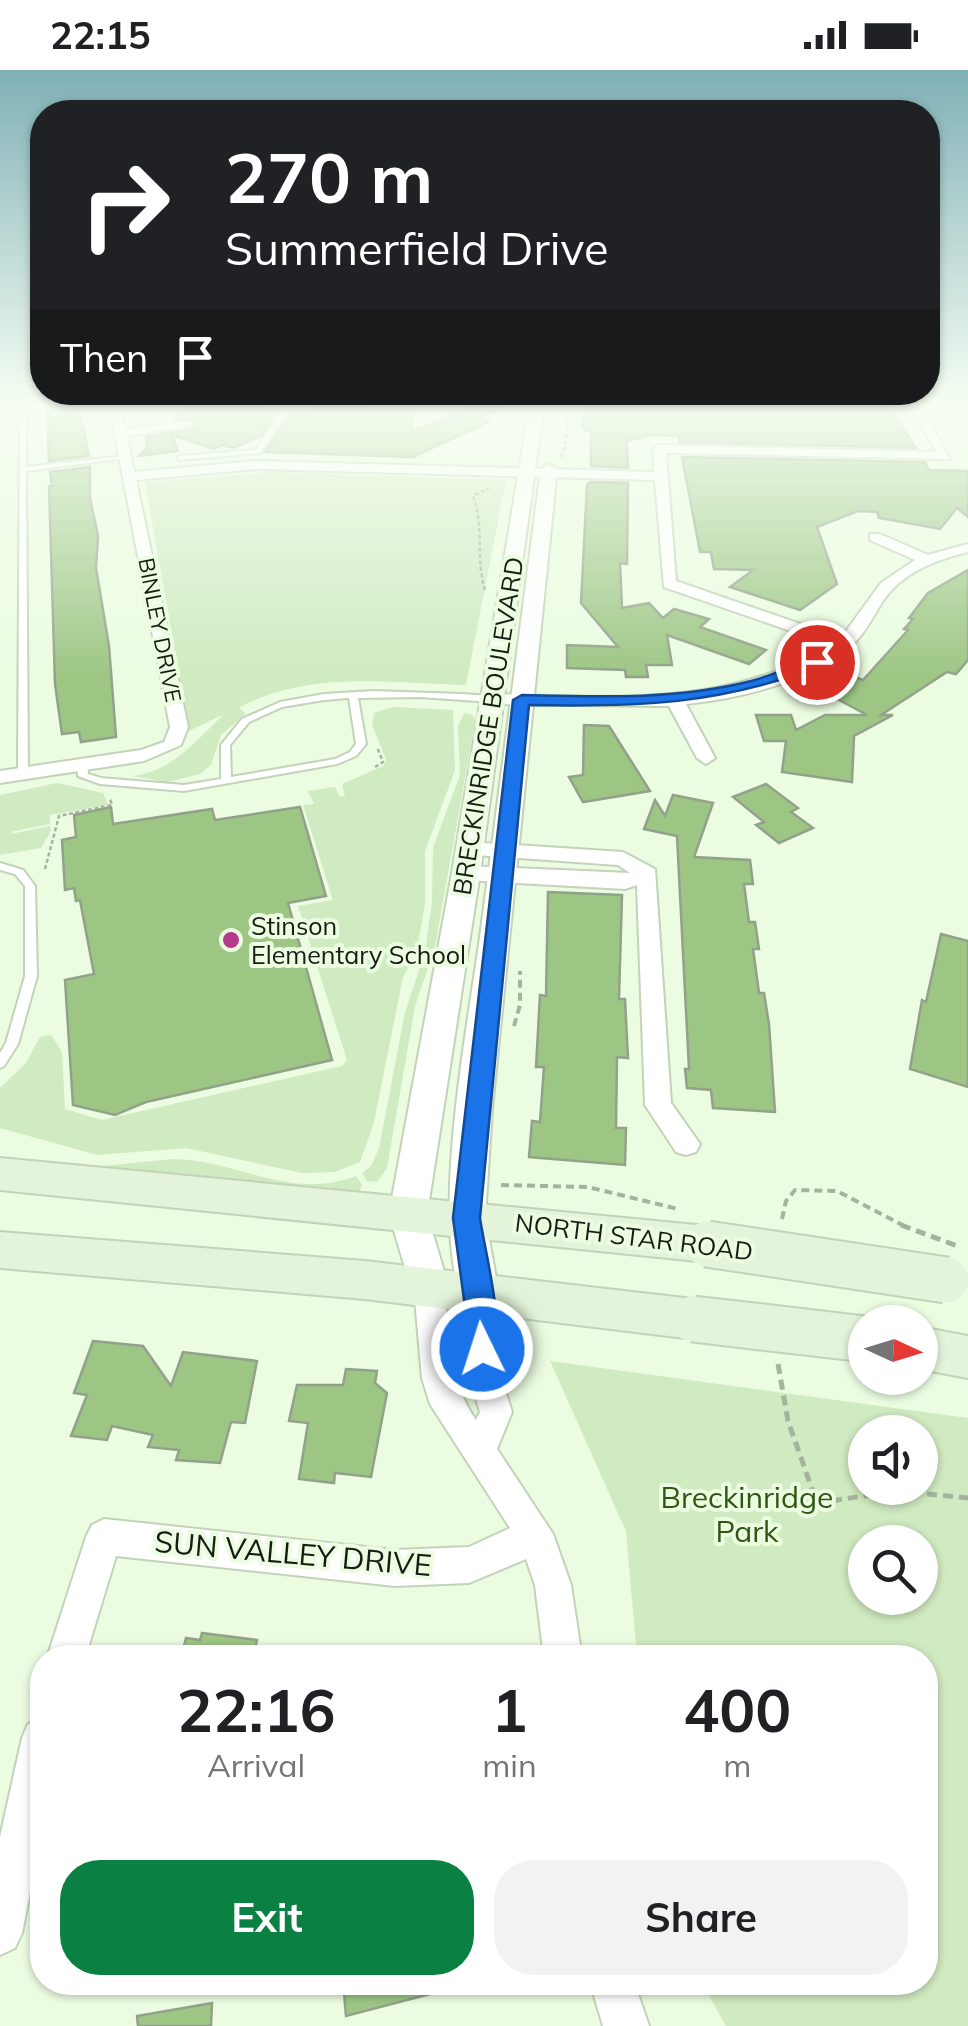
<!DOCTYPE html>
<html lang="en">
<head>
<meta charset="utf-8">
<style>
	:root { --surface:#fff; --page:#f2f2f2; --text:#202124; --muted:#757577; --accent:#0b8043 }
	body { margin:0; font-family:Mulish,sans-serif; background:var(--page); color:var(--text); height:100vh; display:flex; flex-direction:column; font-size:38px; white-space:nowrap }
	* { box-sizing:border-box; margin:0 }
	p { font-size:32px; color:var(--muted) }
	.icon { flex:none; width:55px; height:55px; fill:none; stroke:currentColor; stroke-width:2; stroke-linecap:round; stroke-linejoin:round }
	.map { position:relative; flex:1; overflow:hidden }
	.panel { position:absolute; left:30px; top:1575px; width:908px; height:350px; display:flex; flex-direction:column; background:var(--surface); border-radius:40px; box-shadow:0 2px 8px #0004 }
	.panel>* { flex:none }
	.guide { position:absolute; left:30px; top:30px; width:910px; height:305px; border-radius:40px; box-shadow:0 2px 8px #0004; background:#202124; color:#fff; overflow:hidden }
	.needle { width:65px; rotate:94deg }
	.fabs { position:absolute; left:848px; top:1235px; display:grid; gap:20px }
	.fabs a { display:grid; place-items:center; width:90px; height:90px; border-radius:50%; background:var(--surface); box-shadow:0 2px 8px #0004; font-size:50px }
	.pin { position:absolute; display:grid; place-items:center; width:85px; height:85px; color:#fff; margin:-42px; border:5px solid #fff; border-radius:50%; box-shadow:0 2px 10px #0007 }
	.me { position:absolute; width:110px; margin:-55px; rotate:356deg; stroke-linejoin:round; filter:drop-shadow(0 0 8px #0008) }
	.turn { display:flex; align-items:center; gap:35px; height:210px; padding:0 30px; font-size:45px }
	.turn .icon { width:130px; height:130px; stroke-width:2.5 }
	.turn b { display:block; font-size:70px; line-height:85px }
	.then { display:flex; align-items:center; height:95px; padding:0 30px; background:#0003; gap:20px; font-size:38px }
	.eta { display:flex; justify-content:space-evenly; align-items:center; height:170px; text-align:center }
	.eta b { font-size:60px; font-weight:700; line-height:70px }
	.cta { display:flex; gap:20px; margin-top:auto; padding:20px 30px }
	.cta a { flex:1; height:115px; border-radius:40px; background:var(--accent); color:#fff; font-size:40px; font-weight:700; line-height:115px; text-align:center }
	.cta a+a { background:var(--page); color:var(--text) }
	.status { display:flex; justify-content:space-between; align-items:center; height:70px; padding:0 50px; background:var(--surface); direction:ltr }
	.status svg { height:28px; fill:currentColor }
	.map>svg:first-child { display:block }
</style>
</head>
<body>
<div class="status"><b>22:15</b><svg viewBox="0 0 49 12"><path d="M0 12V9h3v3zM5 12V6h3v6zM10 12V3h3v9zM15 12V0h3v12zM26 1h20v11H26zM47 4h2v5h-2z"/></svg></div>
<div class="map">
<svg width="968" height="1956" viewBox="0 0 968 1956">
	<rect width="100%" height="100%" fill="#ebfce1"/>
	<!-- green -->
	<g fill="#d0eac1" fill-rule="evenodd">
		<path d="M274 402 506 410 466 615C392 613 306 600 239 638L246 644 221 665 211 695 200 704 168 712 132 706C172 702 198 669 224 644L189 661 145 412Z"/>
		<polygon points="393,637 453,640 455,700 425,781 425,833 417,881 403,907 374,1052 360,1092 335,1102 302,1103 186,1078 97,1085 0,1058 0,1018 26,993 40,967 51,965 62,982 65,1039 102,1050 342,996 347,990 298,836 333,830 303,735 314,734 308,721 335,717 340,727 345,726 342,714 383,696 386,690 372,654 374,643"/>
		<polygon points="464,643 473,645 475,651 435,877 415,936 387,1098 377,1112 367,1111 362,1103 371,1096 379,1079 405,942 425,882 432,832 433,778 460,705 458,657"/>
		<polygon points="57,713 103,723 108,735 50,745 50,754 14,761 11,764 50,756 51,761 41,778 0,785 0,725"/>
		<path d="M174 1089C236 1090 292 1131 356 1106L362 1115 359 1122 338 1124 329 1117 300 1119 100 1100 103 1096Z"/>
		<path d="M550 1291 968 1348V1956H726L702 1913 925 1912V1588L637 1587 626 1461ZM865 1362H920V1418H865ZM865 1472H920V1528H865Z"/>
	</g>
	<!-- building -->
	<g fill="#9dc685" stroke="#92a28a" stroke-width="2.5">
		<polygon points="47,333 78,333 89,386 49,391"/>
		<polygon points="189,333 246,333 278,340 261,366 233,378 223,375 213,379 172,365 178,381 139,386 147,378 146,367 196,358 189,349 173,350"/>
		<polygon points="311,333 363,333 372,340 414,340 411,362 462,342 465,333 513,333 480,348 490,351 413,387 265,382 291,343 304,346"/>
		<polygon points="886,333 916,378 680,372 679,366 650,365 627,371 628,398 591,396 591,362 582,358 585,334 596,333"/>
		<polygon points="682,387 925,392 929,400 968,401 968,447 957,438 940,459 879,448 877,442 858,441 817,457 837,514 800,540 730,517 753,500 714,499 711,482 700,482"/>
		<polygon points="90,397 90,428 98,466 96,498 109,576 116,667 81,672 79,662 62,664 55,614 49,416 52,416 50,402"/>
		<polygon points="590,412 628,413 627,494 620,493 622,538 649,533 663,548 674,539 709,549 700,557 766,580 749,594 667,565 672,595 646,595 648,607 626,607 625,600 567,598 567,575 618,577 581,533 587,415"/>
		<polygon points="968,500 968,590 956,604 947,602 881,645 893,645 854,666 852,712 782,702 786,671 764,671 756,645 791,645 796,660 825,645 867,645 828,624 855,607 863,610 908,560 904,559 913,549 909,548 928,523"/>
		<polygon points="584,655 609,656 650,721 583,732 569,707 583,705"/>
		<polygon points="766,714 798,738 791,742 813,758 779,773 756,755 764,752 733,727"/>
		<polygon points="673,725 713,733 694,787 750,790 753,814 744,814 749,852 755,852 759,879 753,879 759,923 764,923 769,954 775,1042 713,1038 711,1020 687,1018 685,999 689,999 677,766 644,759 655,730 665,746"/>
		<polygon points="111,737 113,754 212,739 215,750 300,737 326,826 288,833 332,990 146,1032 115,1045 73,1035 65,910 94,904 80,830 76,831 74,818 65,820 62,770 76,767 74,745"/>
		<polygon points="548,822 622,825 619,929 625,929 628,988 617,987 616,1058 626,1058 625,1095 529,1087 532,1051 540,1052 544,997 536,997 540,925 546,926"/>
		<polygon points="941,864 968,871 968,1017 910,999 922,930 926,932"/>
		<polygon points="93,1271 143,1276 171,1316 183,1282 257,1291 245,1353 231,1352 220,1393 176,1390 179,1380 148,1377 153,1365 112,1356 107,1370 71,1366 87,1325 74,1323"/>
		<polygon points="346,1299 377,1301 375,1313 387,1323 371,1407 335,1403 334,1413 299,1409 308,1353 289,1351 297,1315 343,1315"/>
		<polygon points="202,1563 257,1570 253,1588 181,1588 186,1568 200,1570"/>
		<polygon points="343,1912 448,1912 449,1919 346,1946"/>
		<polygon points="212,1933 211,1956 138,1956 137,1946"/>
	</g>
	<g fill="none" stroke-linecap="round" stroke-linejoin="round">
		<!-- service casing -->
		<g stroke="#c3d3ba" stroke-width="4">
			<g id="service">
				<polygon points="20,333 26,333 26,397 124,386 127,388 26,401 28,703 23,706 18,703"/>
				<polygon points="287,333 293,333 260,383 180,390 177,388 180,386 256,380"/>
				<path d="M373 621 462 624 491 626 495 629 491 632 420 627 358 628 366 674 356 686 337 694 184 721 100 714 78 706 77 695 82 692 87 695 88 704 101 708 184 715 221 709V675L242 649 280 632 324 624ZM349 628 356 674 350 682 335 689 231 707 230 675 249 652 282 637 324 630Z"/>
				<polygon points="0,793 23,800 35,816 37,906 18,974 4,996 0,998 0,983 6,973 25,906 25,816 15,804 0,800"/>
			</g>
		</g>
		<!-- minor casing -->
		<g stroke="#c3d3ba" stroke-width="4">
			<g id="minor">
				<path d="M109 333H120L125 359 187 352 193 356 127 366 134 402 257 391 654 402 653 379 659 375 937 382 908 333H919L950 389 666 383 676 511 841 568 881 513 915 490 870 470V464H880L928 485 968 474V482C936 490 902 502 883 531 872 548 863 568 846 580 800 614 742 628 686 634L715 688 706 694 697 688 669 636 491 634 482 629 491 624C611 627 723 639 831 575L664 517 655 410 257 399 136 410 188 657 181 675 144 691 0 713V701L141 680 164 672 170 657Z"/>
				<polygon points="366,333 444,333 438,336 372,336"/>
				<polygon points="469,772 623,782 655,799 671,1033 700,1074 696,1082 686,1085 676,1082 645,1035 637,815 625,819 466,810 455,803 466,796 630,803 618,795 462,784 459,779 462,774"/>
				<path d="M429 1204 440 1208 444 1218C449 1265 448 1310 476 1350L480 1342 469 1307 464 1224 468 1214 479 1210 490 1214 494 1224 501 1307 512 1342 497 1379 553 1464 571 1515 582 1588H544L535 1515 526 1489 469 1513 395 1516 116 1486 85 1588H47L86 1467 92 1455 104 1449 395 1480 469 1477 510 1458 430 1334 422 1308 414 1218 418 1208Z"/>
				<polygon points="42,1648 42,1762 22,1863 15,1878 0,1885 0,1767 22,1668 28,1654"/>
				<polygon points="590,1912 634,1912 649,1956 603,1956"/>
			</g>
		</g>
		<!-- tertiary casing -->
		<g stroke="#c3d3ba" stroke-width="4">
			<g id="tertiary">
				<polygon points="530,333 544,333 480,803 427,1144 449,1218 443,1231 429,1236 415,1231 389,1144 452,803"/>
				<path d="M549 394 557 399 492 1039 485 1148 499 1224 493 1237 479 1242 465 1237C427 1152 470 948 482 852 502 701 521 550 541 399Z"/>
			</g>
		</g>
		<!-- secondary casing -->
		<g stroke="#c3d3ba" stroke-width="4">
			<g id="secondary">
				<polygon points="0,1088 707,1156 721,1161 727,1174 721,1187 707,1192 0,1120"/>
				<polygon points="0,1162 365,1191 693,1229 708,1235 714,1249 708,1263 693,1269 365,1229 0,1198"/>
				<polygon points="920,1257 968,1266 968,1308 920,1299"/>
			</g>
		</g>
		<!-- path-far2 -->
		<g stroke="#a5b39e" stroke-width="2.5" stroke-dasharray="4 2.5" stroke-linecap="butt">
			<path d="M561 387C570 369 564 352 571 333"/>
			<path d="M485 520C475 489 485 457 473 426L489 418"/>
			<polyline points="375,697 383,692 377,677"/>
			<polyline points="45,799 59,746 112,735 110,729"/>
		</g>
		<!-- path-far1 -->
		<g stroke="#a5b39e" stroke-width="4" stroke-dasharray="8 5" stroke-linecap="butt">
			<polyline points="514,956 520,935 520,901"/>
			<polyline points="501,1115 588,1117 678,1139"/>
			<polyline points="782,1149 786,1131 795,1120 837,1121 908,1158"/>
		</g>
		<!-- path -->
		<g stroke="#a5b39e" stroke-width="5" stroke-dasharray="10 6" stroke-linecap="butt">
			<polyline points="901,1155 960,1177"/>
			<polyline points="778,1294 788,1351 817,1433 897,1421 968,1428"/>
		</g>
		<!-- service -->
		<use href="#service" fill="#fff" fill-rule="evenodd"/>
		<!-- minor -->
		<use href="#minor" fill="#fff" fill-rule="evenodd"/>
		<!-- tertiary -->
		<use href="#tertiary" fill="#fff" fill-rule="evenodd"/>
		<!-- secondary -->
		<use href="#secondary" fill="#e4f4da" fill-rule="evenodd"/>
		<!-- secondary-bridge casing -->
		<g stroke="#c3d3ba" stroke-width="49" stroke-linecap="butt">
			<g id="secondary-bridge">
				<polyline points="707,1174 946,1210"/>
				<polyline points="693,1249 865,1269"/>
			</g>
		</g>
		<!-- secondary-bridge -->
		<use href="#secondary-bridge" stroke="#e4f4da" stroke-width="45"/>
	</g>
	<!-- sky -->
	<linearGradient id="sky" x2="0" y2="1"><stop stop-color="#7fb0b6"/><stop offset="0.55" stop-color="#f6fef2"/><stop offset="1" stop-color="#f6fef2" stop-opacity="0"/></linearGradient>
	<rect width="968" height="606" fill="url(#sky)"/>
	<!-- route -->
	<path fill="#1a73e8" stroke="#114b97" stroke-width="2.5" d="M817 588 824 592 822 596C717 635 640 637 529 635L480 1148C485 1183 506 1258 492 1289L482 1293 472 1289 453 1148 513 630 522 625C599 627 676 630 751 611 774 605 795 594 817 588Z"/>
	<!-- markers -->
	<circle fill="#b53a8b" stroke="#ebfce1" stroke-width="4" cx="231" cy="870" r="10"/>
	<g text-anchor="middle" stroke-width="8" stroke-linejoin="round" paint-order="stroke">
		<!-- far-street labels -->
		<g font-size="22" fill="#161c13" stroke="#ebfce1">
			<text transform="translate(160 560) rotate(79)" y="8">BINLEY DRIVE</text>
		</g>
		<!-- street labels -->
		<g font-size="25" fill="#161c13" stroke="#ebfce1">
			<text transform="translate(488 656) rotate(-81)" y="9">BRECKINRIDGE BOULEVARD</text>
			<text transform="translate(634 1167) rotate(7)" y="9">NORTH STAR ROAD</text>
		</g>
		<!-- poi labels -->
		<g font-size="25" fill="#161c13" stroke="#ebfce1" text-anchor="start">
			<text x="251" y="865">Stinson<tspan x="251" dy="29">Elementary School</tspan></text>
		</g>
		<!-- near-park labels -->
		<g font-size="30" fill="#315613" stroke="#ebfce1">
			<text x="747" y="1438">Breckinridge<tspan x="747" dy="34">Park</tspan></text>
		</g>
		<!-- near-street labels -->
		<g font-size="30" fill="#161c13" stroke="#ebfce1">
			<text transform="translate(293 1484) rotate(5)" y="10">SUN VALLEY DRIVE</text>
		</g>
	</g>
</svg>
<div class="fabs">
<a><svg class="needle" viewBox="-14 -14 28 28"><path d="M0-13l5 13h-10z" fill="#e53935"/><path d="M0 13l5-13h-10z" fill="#757577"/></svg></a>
<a><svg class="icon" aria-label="sound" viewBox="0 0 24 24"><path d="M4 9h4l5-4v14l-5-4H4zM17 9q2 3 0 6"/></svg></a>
<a><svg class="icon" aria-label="search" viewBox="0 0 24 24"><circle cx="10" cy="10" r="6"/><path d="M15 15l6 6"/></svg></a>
</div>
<div class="pin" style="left:817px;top:592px;background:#d93025"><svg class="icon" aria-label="arrive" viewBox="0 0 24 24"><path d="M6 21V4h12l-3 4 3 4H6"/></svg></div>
<svg class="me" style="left:482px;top:1279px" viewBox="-20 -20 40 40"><circle r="17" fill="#1a73e8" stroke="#fff" stroke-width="3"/><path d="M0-11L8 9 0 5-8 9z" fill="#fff"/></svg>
<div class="guide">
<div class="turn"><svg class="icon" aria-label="right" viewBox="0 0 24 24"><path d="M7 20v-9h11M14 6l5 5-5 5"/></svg><div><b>270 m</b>Summerfield Drive</div></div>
<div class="then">Then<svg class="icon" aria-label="arrive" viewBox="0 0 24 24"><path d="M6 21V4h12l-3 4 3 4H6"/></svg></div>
</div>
<section class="panel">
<div class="eta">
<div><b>22:16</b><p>Arrival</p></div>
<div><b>1</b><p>min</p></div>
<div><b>400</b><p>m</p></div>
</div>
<div class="cta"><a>Exit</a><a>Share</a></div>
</section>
</div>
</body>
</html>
